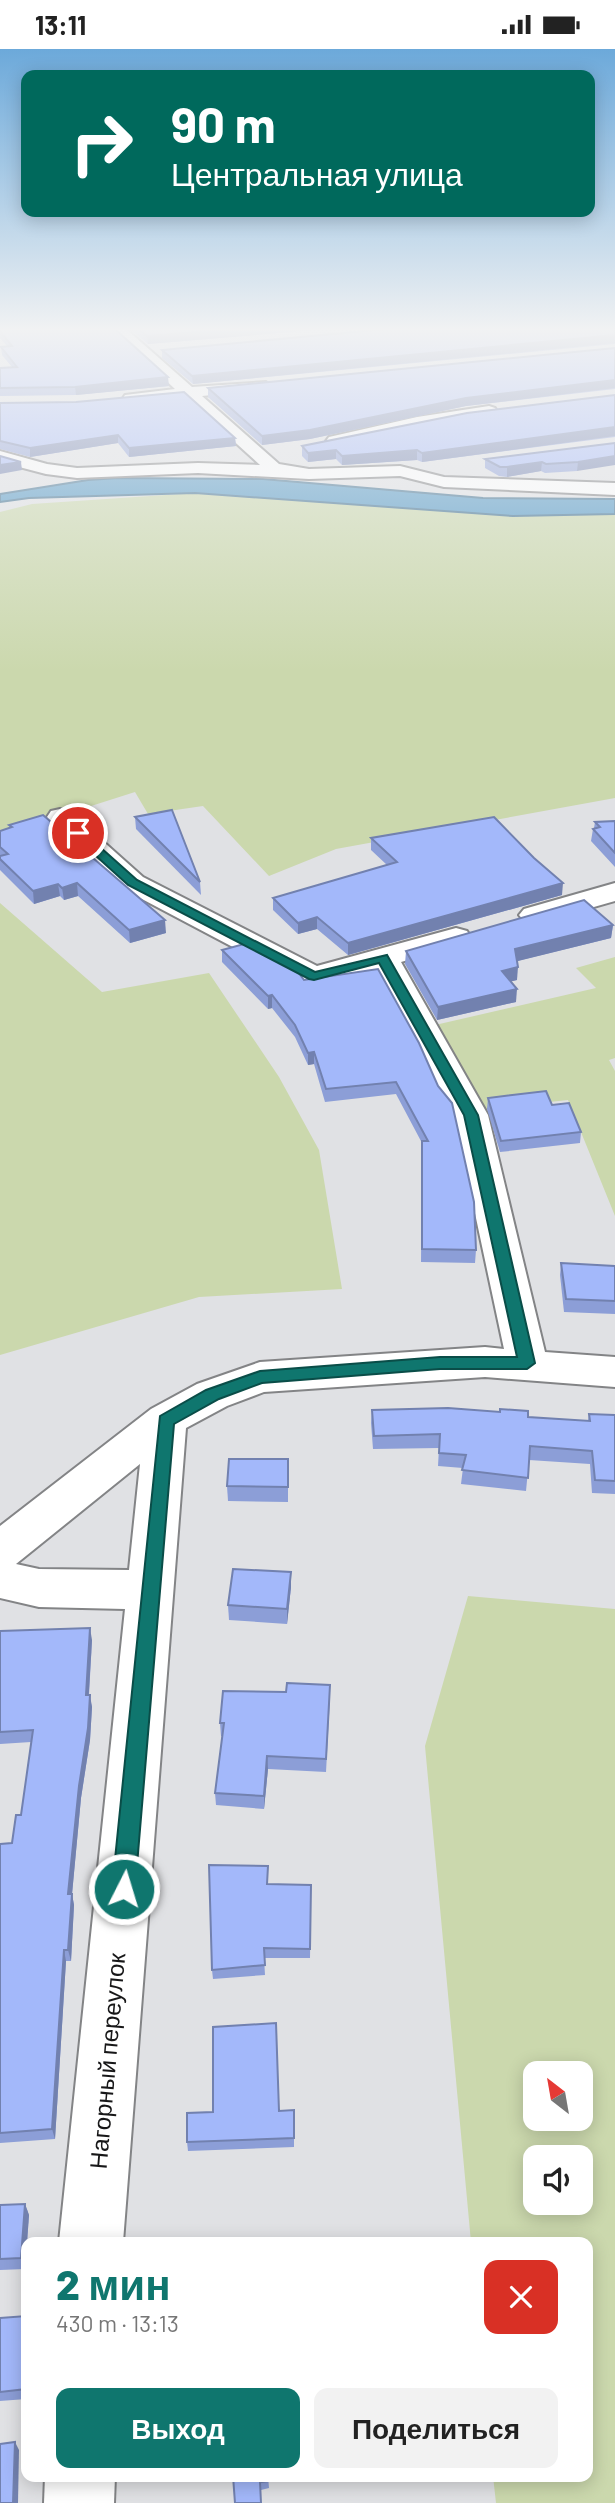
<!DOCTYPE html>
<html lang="ru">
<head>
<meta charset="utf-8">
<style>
	:root { --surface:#fff; --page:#f2f2f2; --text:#222; --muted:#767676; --accent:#0f766e }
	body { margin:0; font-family:Barlow,sans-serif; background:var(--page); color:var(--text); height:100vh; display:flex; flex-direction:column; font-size:26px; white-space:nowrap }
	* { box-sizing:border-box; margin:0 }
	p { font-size:23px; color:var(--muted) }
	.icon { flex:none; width:38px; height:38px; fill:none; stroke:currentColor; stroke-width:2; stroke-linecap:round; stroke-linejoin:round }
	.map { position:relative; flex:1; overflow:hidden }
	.panel { position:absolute; left:21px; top:2188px; width:572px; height:245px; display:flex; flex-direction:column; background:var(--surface); border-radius:14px; box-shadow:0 4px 18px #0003 }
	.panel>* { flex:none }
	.guide { position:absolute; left:21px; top:21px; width:574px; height:147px; border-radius:14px; box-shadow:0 4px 18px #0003; background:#00695c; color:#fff; overflow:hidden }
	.needle { width:46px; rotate:329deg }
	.controls { position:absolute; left:523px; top:2012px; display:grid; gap:14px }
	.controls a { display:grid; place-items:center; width:70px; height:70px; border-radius:14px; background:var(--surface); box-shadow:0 4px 18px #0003; font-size:35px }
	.pin { position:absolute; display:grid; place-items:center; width:60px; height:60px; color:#fff; margin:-30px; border:4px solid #fff; border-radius:50%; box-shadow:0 2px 7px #0007 }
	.me { position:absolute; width:77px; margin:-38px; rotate:5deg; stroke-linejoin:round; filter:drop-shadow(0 0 5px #0008) }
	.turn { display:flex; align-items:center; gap:24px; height:147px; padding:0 35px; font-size:32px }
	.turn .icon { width:91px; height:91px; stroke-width:2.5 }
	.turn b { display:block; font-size:49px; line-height:60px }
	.round { display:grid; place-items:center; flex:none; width:74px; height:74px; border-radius:14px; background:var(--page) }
	.overview { display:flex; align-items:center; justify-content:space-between; height:119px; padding:0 35px }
	h1 { font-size:42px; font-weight:800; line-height:52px; color:var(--accent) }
	.button { display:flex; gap:14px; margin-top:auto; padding:14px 35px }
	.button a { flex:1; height:80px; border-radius:14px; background:var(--accent); color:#fff; font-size:28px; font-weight:800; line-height:80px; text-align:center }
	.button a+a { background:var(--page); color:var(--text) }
	.status { display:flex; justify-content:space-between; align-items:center; height:49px; padding:0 35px; background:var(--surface); direction:ltr }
	.status svg { height:19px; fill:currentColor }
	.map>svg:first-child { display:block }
</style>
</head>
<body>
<div class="status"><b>13:11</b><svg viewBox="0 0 49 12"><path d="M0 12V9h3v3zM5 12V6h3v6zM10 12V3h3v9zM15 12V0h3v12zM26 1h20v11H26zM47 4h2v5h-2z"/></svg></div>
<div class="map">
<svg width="615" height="2454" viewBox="0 0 615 2454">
	<rect width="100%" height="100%" fill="#e0e1e4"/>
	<!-- green -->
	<g fill="#cbd8ad" fill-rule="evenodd">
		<polygon points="195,444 513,467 615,465 615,749 336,800 269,827 203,757 148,765 135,743 0,786 0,463 32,455"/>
		<polygon points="0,854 102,943 209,924 279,1028 319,1101 342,1240 199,1248 0,1306"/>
		<polygon points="615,908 615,1009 609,1011 615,1022 615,1167 568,1051 486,1060 464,1055 422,979 596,939 576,919"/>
		<path d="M468 1547 615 1560V2454H496L493 2427H588V2193H471L425 1697ZM536 2025H581V2070H536ZM536 2109H581V2154H536Z"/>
	</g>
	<!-- water -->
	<polygon fill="#5398c5" stroke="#417191" stroke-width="2" points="118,429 263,430 483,449 615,450 615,465 513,467 195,444 29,449 0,453 0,445 88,431"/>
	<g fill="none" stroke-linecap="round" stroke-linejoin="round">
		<!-- minor casing -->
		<g stroke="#838486" stroke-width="4">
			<g id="minor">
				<polygon points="111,280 126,280 192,338 266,333 268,336 260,341 202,347 279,415 309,420 400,417 444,428 615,434 615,446 444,438 400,427 309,430 198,424 77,429 46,425 0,413 0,402 47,415 77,419 198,414 260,416 185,348 125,352 123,349 125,346 175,340"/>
				<polygon points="489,357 495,359 497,362 495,365 417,378 335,397 326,392 329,388 417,368"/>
				<path d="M60 760 69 762 143 828 317 917 456 879 467 882 471 888 467 894 401 913 488 1066 545 1303 615 1308V1338L485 1328 264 1343 227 1357 186 1379 123 2193H59L125 1560 39 1558 0 1549V1477L151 1360 197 1335 260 1313 485 1298 504 1300 454 1066 374 921 314 937 303 935 123 840 51 774 47 768 51 762ZM140 1415 129 1521 39 1520 16 1515Z"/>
				<polygon points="615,834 615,852 534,875 524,872 519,866 524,860"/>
				<polygon points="45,2427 115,2427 114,2454 44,2454"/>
			</g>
		</g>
		<!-- minor -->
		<use href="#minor" fill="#fff" fill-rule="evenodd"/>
	</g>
	<!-- wall -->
	<g fill="#8c9ed7">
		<polygon points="0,280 169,337 76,346 0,347 0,319 12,318 2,306 1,298 7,297 0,289"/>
		<polygon points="130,280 326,280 148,295"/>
		<polygon points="615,280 615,295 193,335 162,309 162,301"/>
		<polygon points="615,299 615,340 466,357 310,390 262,396 208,348 208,339"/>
		<polygon points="615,346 615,388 422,413 417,411 342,416 336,410 308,413 302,407 302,397"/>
		<polygon points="0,354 235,389 236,397 129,408 118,394 30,408 0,400"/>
		<polygon points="615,394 577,422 545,424 541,422 507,428 499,427 485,419 485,410"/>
		<polygon points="135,768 200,833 201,846 136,780"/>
		<polygon points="615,772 615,818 591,792 593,780 594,779 595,773"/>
		<polygon points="9,776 166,884 130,894 78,847 64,851 60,847 34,855 0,821 0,782 10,779"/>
		<polygon points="371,789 562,846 348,906 317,880 298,885 273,861 273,849 387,816 371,801"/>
		<polygon points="613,876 611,889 517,912 517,931 511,932 516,953 437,971 405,915 406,902"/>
		<polygon points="222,901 304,931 378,920 476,1201 475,1214 421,1213 422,1094 396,1045 325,1053 314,1015 308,1016 295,988 272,959 268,960 222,913"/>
		<polygon points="488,1049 552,1056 581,1083 580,1094 500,1103 487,1060"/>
		<polygon points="561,1214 615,1217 615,1265 564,1263 560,1226"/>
		<polygon points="372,1361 528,1368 588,1372 589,1365 615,1366 615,1445 592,1444 590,1415 529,1411 526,1442 461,1435 463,1419 438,1417 439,1399 373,1400 371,1374"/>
		<polygon points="288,1410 288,1453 228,1452 227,1437"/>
		<polygon points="291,1538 287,1575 229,1571 228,1556"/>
		<polygon points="0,1582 92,1591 89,1646 92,1658 90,1691 81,1749 72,1845 74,1856 71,1912 66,1912 55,2090 0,2094 0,1795 12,1794 21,1766 31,1693 0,1695"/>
		<polygon points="330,1649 326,1723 268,1720 264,1760 216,1756 215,1744 222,1687 221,1687 220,1674"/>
		<polygon points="268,1835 311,1836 310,1909 264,1909 265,1926 213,1930 212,1921"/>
		<polygon points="294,2061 294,2098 188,2102 187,2093 279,2062"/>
		<polygon points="25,2155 29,2166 25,2220 0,2221 0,2156"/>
		<polygon points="26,2267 26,2350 0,2352 0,2269"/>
		<polygon points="268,2427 269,2439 261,2441 235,2454"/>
	</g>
	<!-- shaded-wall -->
	<g fill="#7281af">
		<polygon points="233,280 326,280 148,295 147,287"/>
		<polygon points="615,286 615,294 193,335 192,327"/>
		<polygon points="168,328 169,337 76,346 75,338"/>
		<polygon points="615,331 615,339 466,357 310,390 262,396 262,387 466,349"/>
		<polygon points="615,378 615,387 422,413 422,404"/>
		<polygon points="118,386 118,394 30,408 30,399"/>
		<polygon points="235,389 236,397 129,408 129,399"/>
		<polygon points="336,401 336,410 308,413 308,404"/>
		<polygon points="417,401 417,411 342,416 342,407"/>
		<polygon points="615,407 615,416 577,422 578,413"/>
		<polygon points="21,413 22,421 0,425 0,416"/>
		<polygon points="542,413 541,422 507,428 507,418"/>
		<polygon points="77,834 78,847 64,851 62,839"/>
		<polygon points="563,834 562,846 348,906 348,894"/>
		<polygon points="58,835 60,847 34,855 33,842"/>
		<polygon points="317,868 317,880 298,885 298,874"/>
		<polygon points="165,871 166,884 130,894 129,881"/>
		<polygon points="613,876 611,889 514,913 515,900"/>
		<polygon points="518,918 517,931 501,935 502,922"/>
		<polygon points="517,940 516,953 437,971 438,958"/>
		<polygon points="272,946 272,959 268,960 268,947"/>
		<polygon points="314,1003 314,1015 308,1016 308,1004"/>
		<polygon points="291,1523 291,1538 287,1575 287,1560"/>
		<polygon points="90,1579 92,1591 88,1658 86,1646"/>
		<polygon points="90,1646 92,1658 90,1691 81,1749 71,1856 68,1845 79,1737"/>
		<polygon points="267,1707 268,1720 264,1760 264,1747"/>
		<polygon points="72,1845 74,1856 71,1912 68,1901"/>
		<polygon points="64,1901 66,1912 55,2090 52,2080"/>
		<polygon points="25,2155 29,2166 25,2220 21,2209"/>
		<polygon points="15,2393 19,2401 18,2454 13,2454"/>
	</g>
	<!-- building -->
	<g fill="#a3b8fa" stroke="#7281af" stroke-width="2">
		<polygon points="0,280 115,280 168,328 75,338 0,339 0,319 17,318 1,298 12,297 0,282"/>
		<polygon points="139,280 233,280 147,287"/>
		<polygon points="386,280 615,280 615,286 192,327 162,301"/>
		<polygon points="615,299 615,331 466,349 310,381 262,387 208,339"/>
		<polygon points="184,343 235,389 129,399 118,386 30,399 0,392 0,354 76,353"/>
		<polygon points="615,346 615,378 422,404 417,401 342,407 336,401 308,404 302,397 467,364"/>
		<polygon points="615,394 615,407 578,413 546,415 542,413 507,418 500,418 485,410"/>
		<polygon points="0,407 21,413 0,416"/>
		<polygon points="172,761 200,833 135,768"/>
		<polygon points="43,766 165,871 129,881 77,834 62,839 58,835 33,842 0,810 0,807 8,805 0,798 0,782 12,778 9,776"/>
		<polygon points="494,768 534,809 563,834 348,894 317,868 298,874 273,849 397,813 371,789"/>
		<polygon points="615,772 615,804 593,780 600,778 595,773"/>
		<polygon points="584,851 613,876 515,900 518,918 502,922 517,940 438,958 406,902"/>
		<polygon points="244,895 298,923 304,931 378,920 419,994 438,1037 452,1054 474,1153 476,1201 422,1200 422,1092 428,1092 396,1033 326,1040 314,1003 308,1004 295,976 272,946 268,947 222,901"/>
		<polygon points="546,1042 552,1056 569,1054 581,1083 501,1092 488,1049"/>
		<polygon points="561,1214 615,1217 615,1252 566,1250"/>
		<polygon points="448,1359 500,1363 500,1360 528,1362 528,1368 590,1372 589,1365 615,1366 615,1432 595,1431 592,1402 530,1397 528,1429 462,1421 466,1406 439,1404 440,1385 374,1387 372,1361"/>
		<polygon points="229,1410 288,1410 288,1438 227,1437"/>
		<polygon points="233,1520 291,1523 287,1560 228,1556"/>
		<polygon points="90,1579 86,1646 90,1646 88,1679 79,1737 68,1845 72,1845 68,1901 64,1901 52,2080 0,2084 0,1795 12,1794 16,1766 21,1766 33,1681 0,1683 0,1582"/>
		<polygon points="287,1634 330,1636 326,1710 267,1707 264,1747 215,1744 224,1674 220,1674 223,1642 286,1643"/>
		<polygon points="209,1816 268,1817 267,1835 311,1836 310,1900 264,1899 265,1916 212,1921"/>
		<polygon points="276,1974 279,2062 294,2061 294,2089 187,2093 187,2064 213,2063 213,1978"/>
		<polygon points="25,2155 21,2209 0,2210 0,2156"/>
		<polygon points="26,2267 26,2340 0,2343 0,2269"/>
		<polygon points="15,2393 13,2454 0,2454 0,2395"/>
		<polygon points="233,2427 268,2427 268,2432 260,2433 261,2454 235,2454"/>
	</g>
	<!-- sky -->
	<linearGradient id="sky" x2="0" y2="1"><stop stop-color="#6ca9da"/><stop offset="0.45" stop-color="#f1f2f3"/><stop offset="1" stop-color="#f1f2f3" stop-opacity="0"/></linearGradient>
	<rect width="615" height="623" fill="url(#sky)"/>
	<!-- route -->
	<polygon fill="#0f766e" stroke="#0a4d48" stroke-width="2" points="74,782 82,782 137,831 315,923 387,906 478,1066 535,1314 527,1320 440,1320 262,1334 219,1350 174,1375 135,1840 131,1848 124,1851 116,1848 112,1840 160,1367 206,1341 260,1322 440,1308 517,1308 464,1066 379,914 314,931 309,930 128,836 74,787"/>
	<g text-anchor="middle" stroke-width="5" stroke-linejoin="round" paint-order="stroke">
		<!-- near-street labels -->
		<g font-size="24" fill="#171718" stroke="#fff">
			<text transform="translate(108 2012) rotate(-85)" y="8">Нагорный переулок</text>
		</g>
	</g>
</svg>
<div class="controls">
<a><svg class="needle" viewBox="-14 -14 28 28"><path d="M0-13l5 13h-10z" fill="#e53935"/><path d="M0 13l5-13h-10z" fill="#767676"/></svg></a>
<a><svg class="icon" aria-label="sound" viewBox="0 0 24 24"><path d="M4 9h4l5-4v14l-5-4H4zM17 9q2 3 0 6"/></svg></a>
</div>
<div class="pin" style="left:78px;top:784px;background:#d93025"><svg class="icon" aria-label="arrive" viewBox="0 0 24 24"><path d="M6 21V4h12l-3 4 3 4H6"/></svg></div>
<svg class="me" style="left:124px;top:1840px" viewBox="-20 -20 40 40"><circle r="17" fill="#0f766e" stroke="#fff" stroke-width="3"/><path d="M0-11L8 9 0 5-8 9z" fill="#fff"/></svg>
<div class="guide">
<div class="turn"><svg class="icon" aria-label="right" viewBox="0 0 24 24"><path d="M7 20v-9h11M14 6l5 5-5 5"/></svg><div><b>90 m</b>Центральная улица</div></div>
</div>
<section class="panel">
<div class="overview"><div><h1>2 мин</h1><p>430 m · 13:13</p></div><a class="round" style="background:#d93025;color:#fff"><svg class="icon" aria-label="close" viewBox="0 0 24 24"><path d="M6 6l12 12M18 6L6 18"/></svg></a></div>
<div class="button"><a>Выход</a><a>Поделиться</a></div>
</section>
</div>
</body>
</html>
